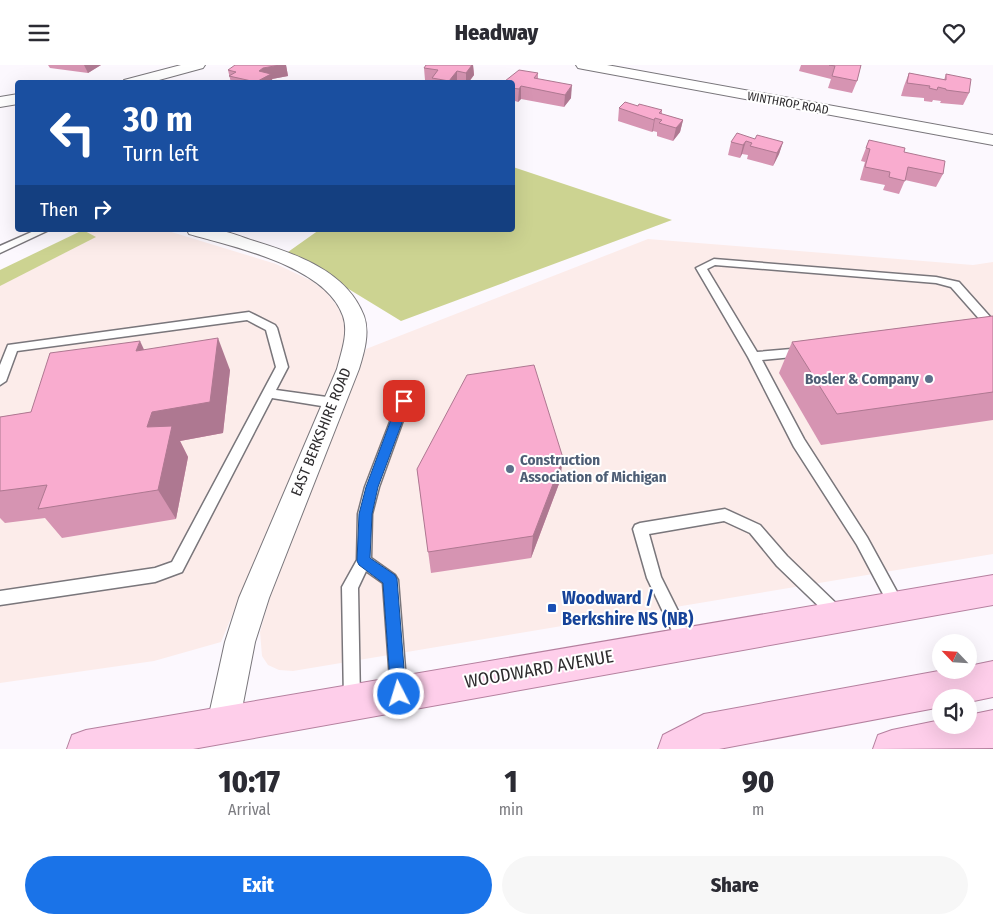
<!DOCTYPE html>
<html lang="en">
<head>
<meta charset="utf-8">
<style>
	:root { --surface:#fff; --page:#f7f7f7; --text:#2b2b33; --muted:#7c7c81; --accent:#1a73e8 }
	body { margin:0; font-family:"Fira Sans Condensed",sans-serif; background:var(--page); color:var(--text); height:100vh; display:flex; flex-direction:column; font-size:19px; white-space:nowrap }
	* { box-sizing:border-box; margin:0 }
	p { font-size:16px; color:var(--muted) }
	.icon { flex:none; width:28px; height:28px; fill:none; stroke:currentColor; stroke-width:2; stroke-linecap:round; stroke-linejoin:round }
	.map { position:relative; height:684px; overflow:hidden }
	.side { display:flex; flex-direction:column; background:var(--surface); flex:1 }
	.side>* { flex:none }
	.banner { position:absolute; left:15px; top:15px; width:500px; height:152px; border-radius:5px; box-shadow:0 5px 20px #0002; background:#1a4fa0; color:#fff; overflow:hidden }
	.needle { width:32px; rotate:295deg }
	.controls { position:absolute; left:932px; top:569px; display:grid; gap:10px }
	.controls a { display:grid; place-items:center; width:45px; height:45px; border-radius:50%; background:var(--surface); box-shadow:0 5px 20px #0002; font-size:25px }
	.pin { position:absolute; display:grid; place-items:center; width:42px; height:42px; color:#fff; margin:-21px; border-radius:10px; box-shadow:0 2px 8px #0006 }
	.me { position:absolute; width:55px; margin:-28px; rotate:355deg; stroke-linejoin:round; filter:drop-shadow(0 0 4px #0008) }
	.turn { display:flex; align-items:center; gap:18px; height:105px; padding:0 25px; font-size:22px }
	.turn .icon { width:65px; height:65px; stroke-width:2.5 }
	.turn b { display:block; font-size:35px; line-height:42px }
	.then { display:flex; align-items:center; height:48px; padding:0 25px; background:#0003; gap:10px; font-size:19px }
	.eta { display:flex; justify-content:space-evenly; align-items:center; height:85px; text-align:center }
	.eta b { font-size:30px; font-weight:800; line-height:35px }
	.button { display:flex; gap:10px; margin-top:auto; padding:10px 25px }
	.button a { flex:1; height:58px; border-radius:30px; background:var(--accent); color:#fff; font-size:20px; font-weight:800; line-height:58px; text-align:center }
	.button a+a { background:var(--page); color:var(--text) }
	header { display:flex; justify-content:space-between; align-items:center; height:65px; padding:0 25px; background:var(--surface); font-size:22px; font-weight:800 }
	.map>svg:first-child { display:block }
</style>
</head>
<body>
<header><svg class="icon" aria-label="menu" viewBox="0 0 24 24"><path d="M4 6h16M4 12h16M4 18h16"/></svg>Headway<svg class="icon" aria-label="heart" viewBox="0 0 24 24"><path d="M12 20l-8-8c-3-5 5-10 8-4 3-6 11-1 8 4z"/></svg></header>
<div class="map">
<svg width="993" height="684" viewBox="0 0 993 684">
	<rect width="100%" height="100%" fill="#fcf8fe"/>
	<!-- commercial -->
	<g fill="#fcecea">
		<polygon points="91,165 165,165 276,199 312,216 326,227 337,241 343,253 346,267 344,284 339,302 293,405 221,577 154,596 0,618 0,211"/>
		<polygon points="648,174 973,200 993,197 993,489 293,606 279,605 268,600 262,591 260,567 271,528 366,284"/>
	</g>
	<!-- green -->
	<g fill="#ccd391">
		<polygon points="513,102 672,155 401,256 288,187 319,165 512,165"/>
		<polygon points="83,165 96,172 0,221 0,205"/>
	</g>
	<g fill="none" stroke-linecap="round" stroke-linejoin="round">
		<!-- lane casing -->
		<g stroke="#79767b" stroke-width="3">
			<g id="lane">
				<polygon points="36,165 49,165 0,188 0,181"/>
				<polygon points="714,194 936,212 959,217 993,255 993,266 989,265 951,222 936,218 715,200 707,204 757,287 803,283 809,287 803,291 762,295 804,374 867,472 902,536 905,541 902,546 897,548 892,546 857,480 794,382 748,292 696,203"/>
				<polygon points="249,247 275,260 277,263 288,302 276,325 334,333 338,335 340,338 338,341 334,343 272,333 182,507 155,517 0,540 0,526 155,503 172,497 276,302 266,265 247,255 17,286 6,316 0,320 0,300 8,280"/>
				<polygon points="404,331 408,333 410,336 379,422 372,449 371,493 395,510 398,515 407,629 405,635 399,637 393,635 391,629 383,518 366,506 358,523 360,636 358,642 352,644 346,642 344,636 342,522 357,495 358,449 365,422 398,336 400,333"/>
				<polygon points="725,444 760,460 787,491 843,545 846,550 843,555 838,557 833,555 777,501 750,468 724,456 649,469 661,512 694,578 692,583 686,586 680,583 647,513 633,464 635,460 640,458"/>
			</g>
		</g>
		<!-- street casing -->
		<g stroke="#79767b" stroke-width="2">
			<g id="street">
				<polygon points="181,0 205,0 203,3 148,18 122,18 124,15"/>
				<polygon points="576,0 607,0 993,70 993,80 583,4 578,3"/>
				<polygon points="18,29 18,39 0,42 0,32"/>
				<path d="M187 165C196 165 208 164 217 165 230 167 242 172 254 176 296 189 347 206 364 251 370 268 364 288 359 304L269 533 255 577 239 659 234 670 223 675 212 670 207 659 225 577 239 533 337 304C341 288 349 268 343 251 326 201 234 182 189 169Z"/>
			</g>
		</g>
		<!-- primary casing -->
		<g stroke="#b5809f" stroke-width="2">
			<g id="primary">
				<polygon points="993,510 993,540 193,684 67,684 72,670 86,665"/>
				<polygon points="993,596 993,632 969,637 969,632 941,632 941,642 719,684 658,684 663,670 704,649 944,605 969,605 969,601"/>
				<polygon points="993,645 993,683 873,684 878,670 892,665 941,655 941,660 969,660 969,650"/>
			</g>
		</g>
		<!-- lane -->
		<use href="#lane" fill="#fff" fill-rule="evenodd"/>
		<!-- street -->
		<use href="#street" fill="#fff" fill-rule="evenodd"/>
		<!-- primary -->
		<use href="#primary" fill="#feceea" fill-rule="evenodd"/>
	</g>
	<!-- wall -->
	<g fill="#d694b2">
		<polygon points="48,0 101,0 88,8 50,3"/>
		<polygon points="246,0 286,0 288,11 272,14 273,18 231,18 228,5"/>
		<polygon points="473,0 474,10 468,18 432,18 432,16 425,15 424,3"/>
		<polygon points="801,0 861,0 857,16 852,28 828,23 831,14 799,6"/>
		<polygon points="538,8 538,14 571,33 564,42 521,34 518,37 512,35 512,18 505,18 505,16"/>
		<polygon points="909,8 944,15 946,9 969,28 963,40 940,38 941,36 933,35 932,37 924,36 924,33 901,31 904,21"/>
		<polygon points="638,41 662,45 662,49 683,55 680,67 673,76 657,71 657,67 653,66 652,67 618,56 619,43"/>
		<polygon points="755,74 783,77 779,89 773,101 747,94 748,90 742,89 740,93 728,90 731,77"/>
		<polygon points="869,75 904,87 943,109 936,122 905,115 899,129 883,125 885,120 860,115 865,97 861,96"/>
		<polygon points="993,251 993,355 821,380 779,308 792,277"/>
		<polygon points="144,285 230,305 223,368 180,376 188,392 176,454 62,473 45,453 5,458 0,453 0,352 31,347"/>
		<polygon points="417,404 560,416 531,493 431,508"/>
	</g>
	<!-- shaded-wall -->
	<g fill="#ae7891">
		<polygon points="84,0 101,0 88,8"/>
		<polygon points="280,0 286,0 288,11 272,14 273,18 256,18 259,6 263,3"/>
		<polygon points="472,0 473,0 474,10 468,18 466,18 466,8"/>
		<polygon points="457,6 457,18 449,18 449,16"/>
		<polygon points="572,20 571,33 564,42 565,30"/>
		<polygon points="521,21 521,34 518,37 519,24"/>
		<polygon points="655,53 653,66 652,67 654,55"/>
		<polygon points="683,55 680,67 673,76 676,63"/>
		<polygon points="746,76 742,89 740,93 743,80"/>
		<polygon points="783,77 779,89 773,101 777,88"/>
		<polygon points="218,273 230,305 223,368 180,376 188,392 176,454 158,425 147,362 152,347"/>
		<polygon points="140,276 155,308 136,286"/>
		<polygon points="563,393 560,416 531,493 533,471"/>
	</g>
	<!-- building -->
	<g fill="#f9accf" stroke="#ae7891">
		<polygon points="235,0 280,0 263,3 259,6 271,9 256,17 229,11 236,7 228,5"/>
		<polygon points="426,0 472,0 466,8 457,6 449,16 432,13 438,5 424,3"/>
		<polygon points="829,0 861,0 857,16 832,11 835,1"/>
		<polygon points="519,5 538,8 534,13 572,20 565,30 521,21 519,24 512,23 512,18 508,18 509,17 505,16"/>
		<polygon points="909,8 946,15 946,9 971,14 969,28 946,25 946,24 938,22 937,25 929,23 930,21 907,18"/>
		<polygon points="625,37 638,41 639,39 662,45 659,48 683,55 676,63 659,58 662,55 655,53 654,55 619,43"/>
		<polygon points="737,68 755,74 757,70 783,77 777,88 750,81 752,78 746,76 743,80 731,77"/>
		<polygon points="869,75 905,83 904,87 945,96 943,109 908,102 905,116 889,112 890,107 865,102 870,84 866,83"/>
		<polygon points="993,251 993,327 837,349 792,277"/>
		<polygon points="218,273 210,337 152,347 147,362 172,361 158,425 38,444 47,420 0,426 0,352 31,347 50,288 140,276 136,286"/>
		<polygon points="534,300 563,393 533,471 428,487 417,404 467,310"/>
	</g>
	<!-- route -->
	<polygon fill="#1a73e8" stroke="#114b97" points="404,331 410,336 378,422 372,449 370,493 395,510 397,514 406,629 404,634 399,636 394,634 391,629 383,518 359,500 357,496 359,449 366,422 398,336"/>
	<!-- markers -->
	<g fill="#5c6f8a" stroke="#fff" stroke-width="2">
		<circle cx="929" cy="314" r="5"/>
		<circle cx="510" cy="404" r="5"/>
	</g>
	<rect fill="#1a4fb4" stroke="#fff" stroke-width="2" x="547" y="538" width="10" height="10" rx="2.5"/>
	<g text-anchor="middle" stroke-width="4" stroke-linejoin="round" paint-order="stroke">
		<!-- far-street labels -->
		<g font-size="12" fill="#2e2c2e" stroke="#fff">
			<text transform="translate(788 38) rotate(10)" y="4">WINTHROP ROAD</text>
		</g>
		<!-- service labels -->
		<g font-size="15" font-weight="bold" fill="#4e5e75" stroke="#fff" text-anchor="end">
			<text x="919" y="319">Bosler &amp; Company</text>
			<text x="520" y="400" text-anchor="start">Construction<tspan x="520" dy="17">Association of Michigan</tspan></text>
		</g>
		<!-- street labels -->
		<g font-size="15" fill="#2e2c2e" stroke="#fff">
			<text transform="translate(321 367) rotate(-68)" y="5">EAST BERKSHIRE ROAD</text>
		</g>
		<!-- near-transit labels -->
		<g font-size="18" font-weight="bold" fill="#164399" stroke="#fff" text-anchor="start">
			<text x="562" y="539">Woodward /<tspan x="562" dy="21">Berkshire NS (NB)</tspan></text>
		</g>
		<!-- near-street labels -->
		<g font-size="18" fill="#2e2c2e" stroke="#fff">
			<text transform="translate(539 604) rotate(-10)" y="6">WOODWARD AVENUE</text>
		</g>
	</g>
</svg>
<div class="controls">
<a><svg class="needle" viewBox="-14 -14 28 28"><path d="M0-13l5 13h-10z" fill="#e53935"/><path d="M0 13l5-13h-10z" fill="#7c7c81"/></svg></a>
<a><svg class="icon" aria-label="sound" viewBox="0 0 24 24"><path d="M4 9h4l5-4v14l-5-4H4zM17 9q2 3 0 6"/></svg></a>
</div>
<div class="pin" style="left:404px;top:336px;background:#d93025"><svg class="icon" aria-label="arrive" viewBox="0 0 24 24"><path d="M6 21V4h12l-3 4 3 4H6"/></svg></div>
<svg class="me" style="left:399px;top:629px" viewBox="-20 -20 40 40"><circle r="17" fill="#1a73e8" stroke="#fff" stroke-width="3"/><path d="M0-11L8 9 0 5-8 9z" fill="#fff"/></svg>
<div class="banner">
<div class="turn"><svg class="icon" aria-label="left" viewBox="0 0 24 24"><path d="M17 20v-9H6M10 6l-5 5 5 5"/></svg><div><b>30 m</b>Turn left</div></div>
<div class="then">Then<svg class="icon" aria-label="right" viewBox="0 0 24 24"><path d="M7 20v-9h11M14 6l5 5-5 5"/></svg></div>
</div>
</div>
<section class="side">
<div class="eta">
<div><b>10:17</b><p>Arrival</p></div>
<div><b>1</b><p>min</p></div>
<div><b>90</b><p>m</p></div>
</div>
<div class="button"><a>Exit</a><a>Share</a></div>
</section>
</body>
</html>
